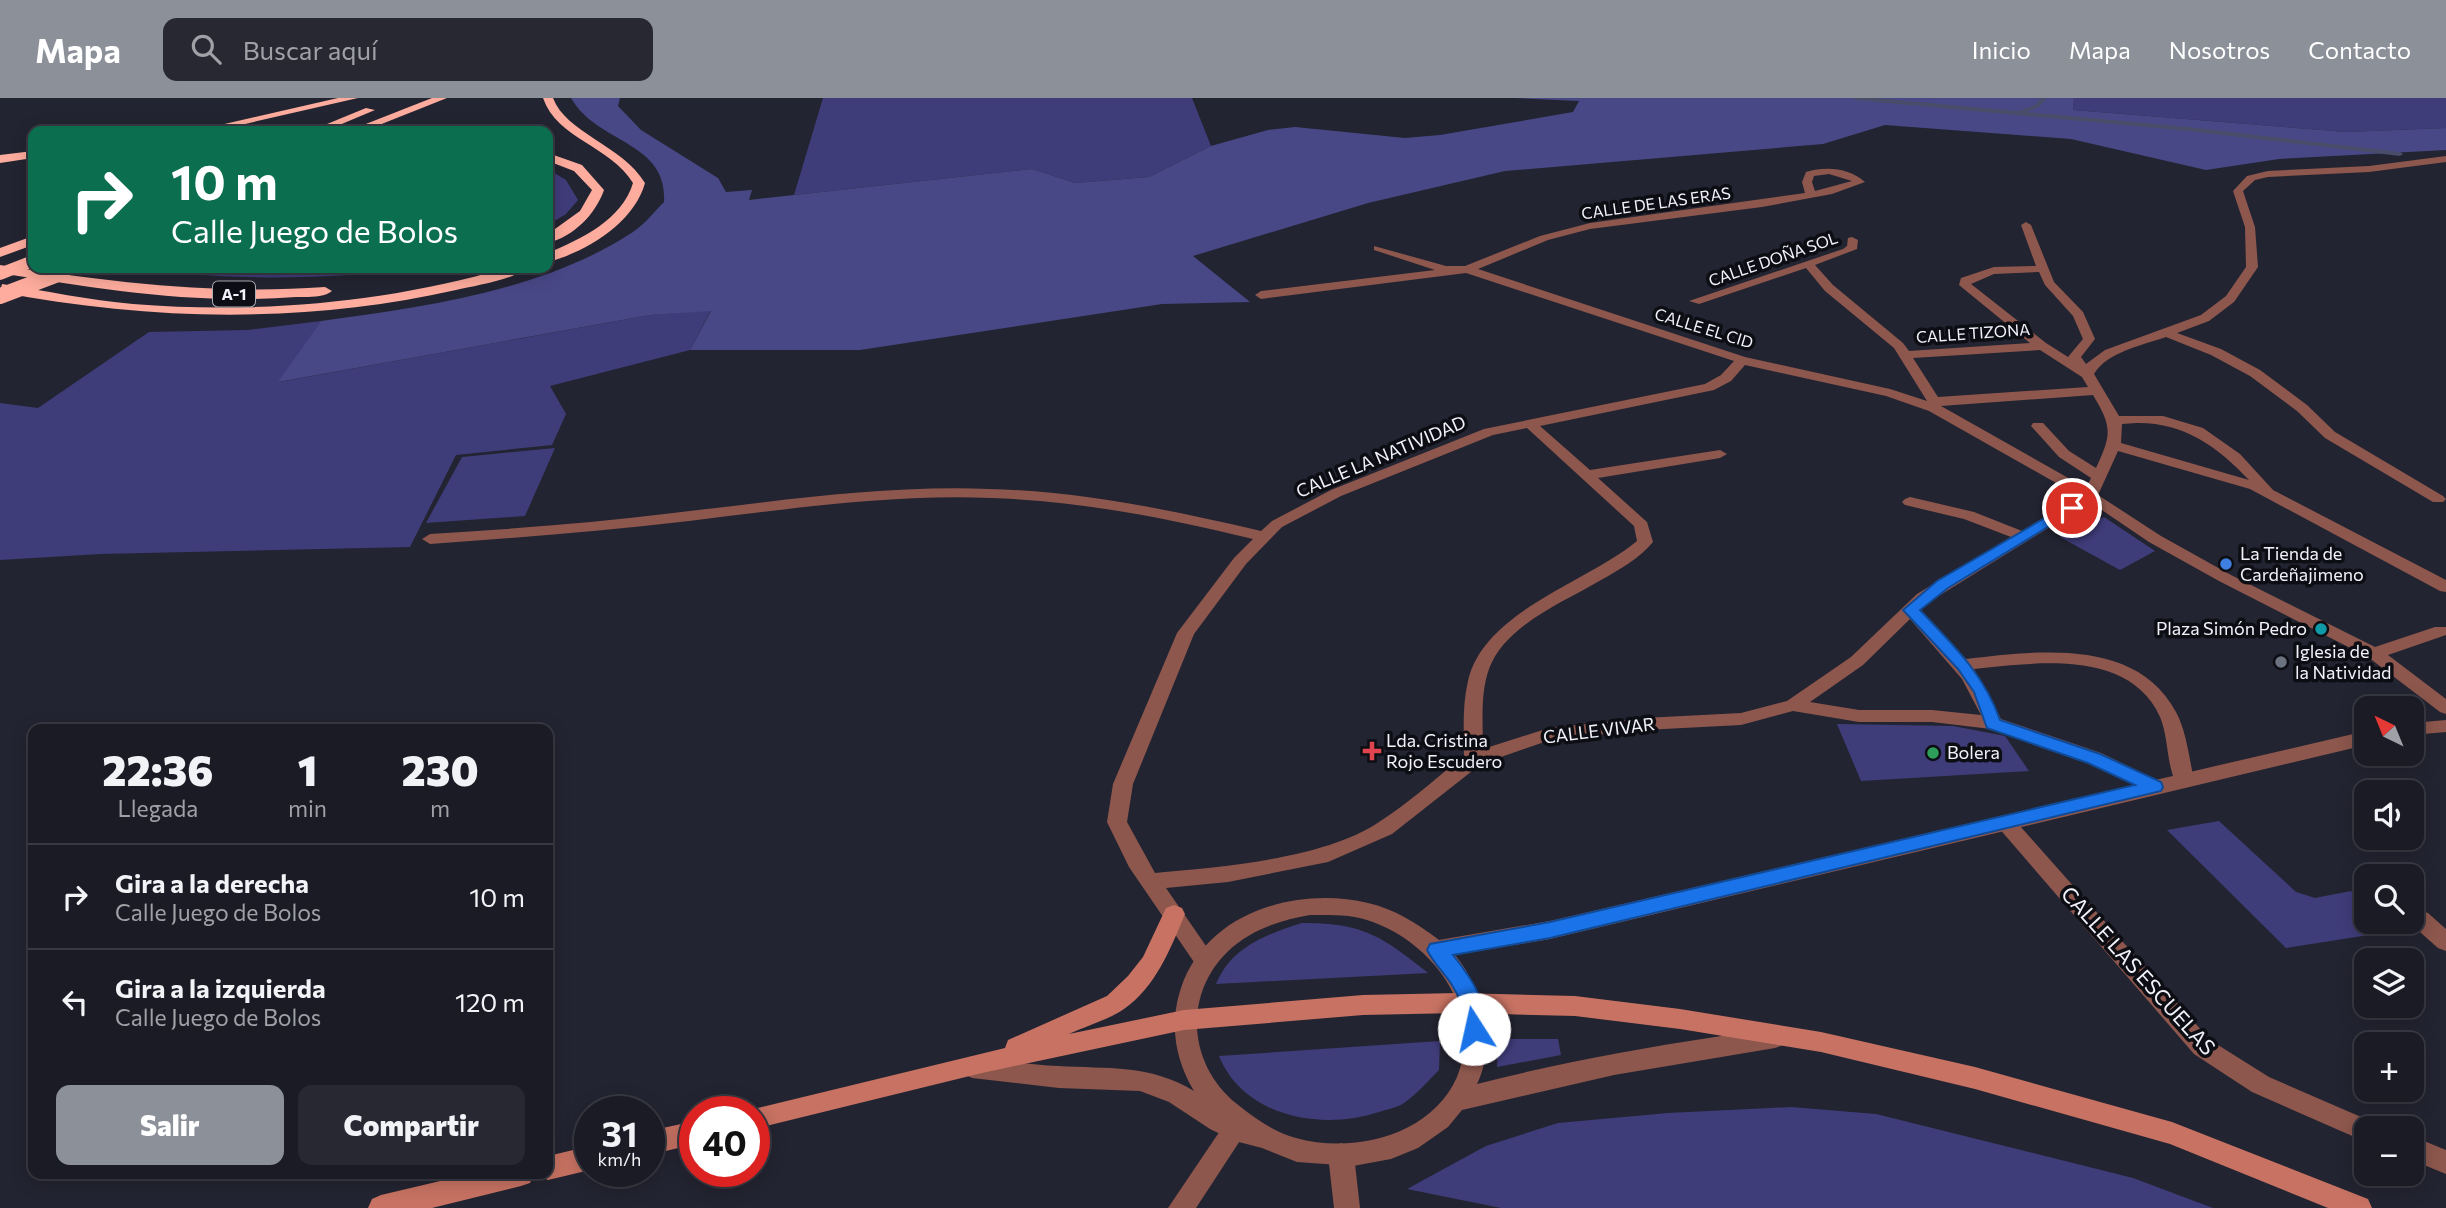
<!DOCTYPE html>
<html lang="es">
<head>
<meta charset="utf-8">
<style>
	:root { --surface:#1a1b25; --page:#272832; --text:#f1f3f6; --muted:#9fa1a7; --line:#383942; --accent:#8c9099 }
	body { margin:0; font-family:Commissioner,sans-serif; background:var(--page); color:var(--text); height:100vh; display:flex; flex-direction:column; font-size:26px; white-space:nowrap }
	* { box-sizing:border-box; margin:0 }
	p { font-size:23px; color:var(--muted) }
	.icon { flex:none; width:38px; height:38px; fill:none; stroke:currentColor; stroke-width:2; stroke-linecap:round; stroke-linejoin:round }
	.map { position:relative; flex:1; overflow:hidden }
	.sheet { position:absolute; left:28px; top:626px; width:525px; height:455px; display:flex; flex-direction:column; background:var(--surface); border-radius:14px; box-shadow:0 4px 18px #0003,0 0 0 2px var(--line) }
	.sheet>* { flex:none }
	.banner { position:absolute; left:28px; top:28px; width:525px; height:147px; border-radius:14px; box-shadow:0 4px 18px #0003,0 0 0 2px var(--line); background:#0b6e4f; color:#fff; overflow:hidden }
	.needle { width:46px; rotate:317deg }
	.tools { position:absolute; left:2354px; top:598px; display:grid; gap:14px }
	.tools a { display:grid; place-items:center; width:70px; height:70px; border-radius:14px; background:var(--surface); box-shadow:0 4px 18px #0003,0 0 0 2px var(--line); font-size:35px }
	.speed { position:absolute; left:574px; top:998px; display:flex; gap:14px; font-size:35px; font-weight:700; text-align:center }
	.speed>* { display:grid; place-content:center; width:91px; height:91px; border-radius:50%; background:var(--surface); box-shadow:0 4px 18px #0003,0 0 0 2px var(--line); line-height:1 }
	.speed small { font-size:18px; font-weight:400 }
	.speed .limit { border:10px solid #d22; background:#fff; color:#111 }
	.pin { position:absolute; display:grid; place-items:center; width:60px; height:60px; color:#fff; margin:-30px; border:4px solid #fff; border-radius:50%; box-shadow:0 2px 7px #0007 }
	.me { position:absolute; width:77px; margin:-38px; rotate:350deg; stroke-linejoin:round; filter:drop-shadow(0 0 5px #0008) }
	.turn { display:flex; align-items:center; gap:24px; height:147px; padding:0 28px; font-size:32px }
	.turn .icon { width:91px; height:91px; stroke-width:2.5 }
	.turn b { display:block; font-size:49px; line-height:60px }
	.eta { display:flex; justify-content:space-evenly; align-items:center; height:119px; text-align:center }
	.eta b { font-size:42px; font-weight:800; line-height:49px }
	.button { display:flex; gap:14px; margin-top:auto; padding:14px 28px }
	.button a { flex:1; height:80px; border-radius:14px; background:var(--accent); color:#fff; font-size:28px; font-weight:800; line-height:80px; text-align:center }
	.button a+a { background:var(--page); color:var(--text) }
	ul { padding:0; list-style:none }
	li { display:flex; align-items:center; gap:21px; height:105px; padding:0 28px; border-top:2px solid var(--line) }
	li div { flex:1 }
	li b { display:block; font-size:26px }
	li em { font-style:normal }
	header { display:flex; align-items:center; gap:42px; box-sizing:border-box; height:98px; padding:0 35px; background:var(--accent); color:#fff }
	header strong { font-size:33px }
	nav { display:flex; gap:38px; margin-inline-start:auto; font-size:24px }
	.search { width:490px; height:63px; background:var(--page); display:flex; align-items:center; gap:18px; box-sizing:border-box; padding:0 24px; border-radius:14px; color:var(--muted); font-size:26px }
	.map>svg:first-child { display:block }
</style>
</head>
<body>
<header>
<strong>Mapa</strong>
<div class="search"><svg class="icon" aria-label="search" viewBox="0 0 24 24"><circle cx="10" cy="10" r="6"/><path d="M15 15l6 6"/></svg>Buscar aquí</div>
<nav><a>Inicio</a><a>Mapa</a><a>Nosotros</a><a>Contacto</a></nav>
</header>
<div class="map">
<svg width="2446" height="1110" viewBox="0 0 2446 1110">
	<rect width="100%" height="100%" fill="#232431"/>
	<!-- green -->
	<g fill="#3f3c7a">
		<polygon points="823,0 1192,0 1211,48 1149,79 1075,85 1032,71 794,97"/>
		<polygon points="2074,0 2446,0 2446,30 2346,34 2073,12"/>
		<polygon points="548,71 566,82 578,102 566,116 548,127"/>
		<path d="M125 170H423C320 183 227 182 125 170Z"/>
		<polygon points="711,212 690,252 550,288 566,316 552,347 456,357 410,449 100,456 0,462 0,305 38,310 149,234 247,232 321,223 279,284 650,217"/>
		<polygon points="555,350 525,418 426,425 462,359"/>
		<polygon points="2104,419 2155,453 2120,472 2060,439"/>
		<polygon points="1837,626 1953,628 2005,638 2029,673 1861,683"/>
		<polygon points="2219,723 2296,794 2315,800 2351,793 2366,807 2366,824 2385,824 2394,833 2286,850 2167,732"/>
		<path d="M1302 825C1364 825 1381 838 1428 875L1216 886C1231 849 1267 836 1302 825Z"/>
		<polygon points="1498,941 1558,941 1561,957 1497,969"/>
		<path d="M1440 943 1439 972C1428 983 1417 996 1404 1005 1397 1010 1387 1011 1379 1014 1321 1033 1244 1019 1219 958Z"/>
		<polygon points="1791,1009 1876,1016 2133,1080 2213,1110 1501,1110 1407,1091 1486,1048 1558,1025 1668,1015"/>
	</g>
	<!-- forest -->
	<path fill="#494887" d="M571 0H620L618 8 641 32 718 80 726 94 752 92 749 102 1032 71 1075 85 1149 79 1211 48 1268 32 1295 29 1405 40 1440 37 1573 14 1579 3 1515 0H2074L2073 12 2346 34 2446 30V52L2279 61 2206 72 2071 41 1885 27 1823 46 1505 73 1368 105 1193 158 1250 204 1162 206 860 252H690L711 213 650 217 278 284 321 223C425 209 543 193 633 134 645 126 654 114 664 104 668 43 597 46 571 0Z"/>
	<g fill="none" stroke-linecap="round" stroke-linejoin="round">
		<!-- stream -->
		<polygon fill="#494d6a" fill-rule="evenodd" points="1852,0 1875,0 2018,13 2035,7 2041,0 2047,0 2039,9 2027,14 2188,29 2400,54 2403,56 2400,58 2188,33 1855,2"/>
		<!-- minor -->
		<g fill="#8d574d" fill-rule="evenodd">
			<path d="M2446 58V64L2369 74 2268 79 2255 82 2243 93 2255 129 2258 169 2234 204 2209 223 2177 235 2221 251 2260 272 2307 307 2335 334 2443 398 2446 401 2443 404H2433L2325 340 2297 313 2250 278 2211 257 2166 239C2143 247 2107 254 2094 276L2119 318H2163L2203 330 2240 356 2273 392 2446 482V494L2440 493 2250 391 2118 353 2098 397 2161 438 2231 477 2375 549 2435 529H2446V537L2388 557 2446 601V616L2440 614 2368 559 2219 483 2149 444 2090 404 1929 504 1920 512 1966 561C2037 553 2136 539 2176 614 2187 635 2189 660 2194 682L2191 687H2177C2166 667 2169 640 2160 619 2129 550 2034 565 1974 571L2001 621 2101 655 2161 684 2164 689 2161 694 2154 696 2087 665 1991 631 1932 624H1859L1793 613 1741 627 1644 632 1550 642 1481 666 1392 736 1328 764 1228 784 1166 790 1215 861 1212 867 1204 870 1196 867 1129 769 1107 724 1113 686 1177 535 1234 460 1253 441C1167 420 1080 403 991 400 891 396 789 411 689 423 603 433 517 440 430 446L422 441 430 436C511 431 592 425 673 415 777 403 884 387 989 391 1081 393 1171 412 1261 433L1272 423 1331 392 1484 331 1705 286 1721 277 1734 263 1466 175 1261 201 1255 197 1261 193 1435 172 1374 152V148L1446 168H1465L1540 138 1590 125 1805 95 1802 84 1806 74C1827 68 1849 70 1865 84L1832 96 1762 109 1590 131 1548 142 1478 171 1745 259 1890 291 1927 303 1894 250 1825 193 1806 170 1699 206 1689 203 1843 151 1847 148 1848 140 1852 139 1858 142 1857 151 1815 167 1833 187 1903 245 1909 253 2030 245 1959 187 1961 180 1994 169 2036 168 2021 127 2026 124 2031 127 2054 184 2083 214 2095 241 2081 259 2086 266 2105 252 2201 217 2226 198 2246 169 2245 129 2233 93 2247 78 2268 73 2369 68ZM1829 76 1852 83 1815 93 1812 84 1814 78ZM2039 174 2045 187 2073 218 2083 241 2068 259 2046 245 1971 186 1994 176ZM2040 252 2082 279 2088 289 1938 299 1913 260ZM1745 267 1886 298 1929 313 2079 398 2022 433 1974 414 1910 399 1905 401 1902 404 1905 407 1964 421 2011 439 1917 496 1851 559 1787 603 1741 615 1644 620 1549 630 1483 651C1483 625 1480 596 1489 571 1505 527 1564 504 1601 482 1619 472 1640 460 1653 444L1647 424 1598 380 1720 360 1727 356 1720 352 1590 372 1540 328 1714 292 1731 283ZM2093 297C2112 329 2112 336 2096 370L2069 353 2043 325H2033L2031 328 2059 359 2091 380 2086 390 1941 308ZM2136 325C2183 324 2217 348 2249 382L2121 345 2122 326ZM1527 330 1634 428 1637 443C1586 485 1484 513 1468 583 1462 608 1464 634 1464 658 1436 680 1409 705 1379 724 1324 761 1221 769 1155 775L1127 724 1133 686 1194 536 1246 466 1282 429 1341 398 1493 337ZM1910 521 1962 581 1981 617 1932 612H1859L1810 604 1863 567Z"/>
			<polygon points="2005,717 2012,719 2210,942 2269,979 2375,1025 2377,1031 2366,1031 2366,1044 2252,994 2194,956 1998,729 1995,724 1998,719"/>
			<polygon points="2420,812 2428,815 2446,831 2446,853 2438,850 2412,827 2412,817"/>
			<polygon points="1235,1021 1244,1024 1247,1032 1196,1110 1168,1110 1226,1024"/>
			<polygon points="2412,1038 2446,1052 2446,1076 2412,1062"/>
			<polygon points="1341,1045 1350,1049 1354,1057 1360,1110 1334,1110 1328,1057 1332,1049"/>
		</g>
		<!-- tertiary -->
		<g fill="#8d574d" fill-rule="evenodd">
			<polygon points="2446,622 2446,634 2412,637 2412,625"/>
			<path d="M2366 633V647L1550 841 1455 857C1483 891 1497 945 1477 986 1555 966 1635 951 1715 939 1735 936 1764 926 1783 933L1787 940 1783 947 1775 950 1614 977 1462 1012 1448 1029 1418 1050 1391 1061 1353 1068 1297 1064 1262 1050 1235 1043 1210 1031 1169 1004 1140 993 1059 990 972 980 964 976 960 969 964 962 972 958C1001 962 1029 967 1058 968 1107 971 1150 966 1194 993 1175 961 1169 926 1181 890 1206 815 1295 788 1368 805 1394 811 1417 825 1439 842L1550 823ZM1310 817C1331 817 1353 816 1373 824 1433 846 1484 913 1457 979 1431 1038 1353 1056 1296 1040 1274 1034 1254 1020 1237 1006 1204 980 1189 937 1201 897 1217 847 1261 825 1310 817Z"/>
		</g>
		<!-- secondary -->
		<g fill="#c77262" fill-rule="evenodd">
			<path d="M1174 807 1182 810 1185 816C1171 850 1155 890 1124 911 1108 922 1086 928 1069 936L1184 912 1363 897 1459 895 1575 898 1680 911 1821 934 1975 969 2172 1024 2368 1101 2372 1110H2328L2170 1046 1975 991 1821 954 1680 931 1575 918 1459 915 1363 917 1184 932 982 975 754 1031V1013H745L1005 950 1008 942 1107 898 1128 878 1143 859 1166 810Z"/>
			<polygon points="695,1023 695,1046 649,1057 649,1033"/>
			<polygon points="590,1048 590,1072 548,1082 539,1078 538,1076 548,1076 548,1058"/>
			<polygon points="470,1076 534,1076 530,1085 521,1088 432,1110 368,1110 372,1101 381,1097"/>
		</g>
		<!-- motorway -->
		<g fill="#fdac9d" fill-rule="evenodd">
			<polygon points="338,0 358,0 214,33 194,33"/>
			<polygon points="432,0 447,0 364,33 348,33"/>
			<path d="M543 0H553C566 35 622 47 645 85 634 125 586 154 548 164V155C581 141 622 122 633 85 611 48 557 41 543 0Z"/>
			<polygon points="366,10 375,12 325,33 310,33"/>
			<polygon points="33,53 33,60 0,65 0,57"/>
			<path d="M548 55 582 67 604 92C595 117 574 138 548 145V136L580 113 592 92 574 73 548 63Z"/>
			<polygon points="33,138 33,147 0,159 0,150"/>
			<path d="M0 167C108 184 215 197 325 189L332 193C324 200 307 199 296 199 197 207 98 191 0 175Z"/>
			<path d="M506 170H527C515 181 474 188 456 192 305 226 151 223 0 194L2 186C46 193 89 202 133 206 258 216 386 205 506 170Z"/>
		</g>
		<!-- motorway-bridge-far1 -->
		<g stroke="#fdac9d" stroke-width="12">
			<polyline points="0,176 33,163"/>
			<polyline points="53,177 72,170"/>
		</g>
		<!-- motorway-bridge -->
		<polyline stroke="#fdac9d" stroke-width="16" points="0,198 58,176"/>
	</g>
	<!-- route -->
	<path fill="#1a73e8" stroke="#114b97" stroke-width="2" d="M2067 407 2079 410 1948 490 1920 512C1953 547 1984 576 2000 622L2100 656 2161 684 2163 689 2161 693 1550 840 1453 857C1469 877 1494 911 1481 937L1474 940 1466 937C1461 926 1464 915 1460 904 1454 883 1436 870 1427 852L1430 846 1550 824 2135 687 2088 665 1987 630 1974 594 1958 571 1903 512 1937 483Z"/>
	<!-- markers -->
	<circle fill="#3f7fe0" stroke="#0d0e13" stroke-width="2.5" cx="2226" cy="466" r="7"/>
	<circle fill="#0f9aa8" stroke="#0d0e13" stroke-width="2.5" cx="2321" cy="531" r="7"/>
	<circle fill="#6b7280" stroke="#0d0e13" stroke-width="2.5" cx="2281" cy="564" r="7"/>
	<path fill="#e0444e" stroke="#0d0e13" stroke-width="2.5" d="M1368.5 642.5h7v7h7v7h-7v7h-7v-7h-7v-7h7z"/>
	<circle fill="#2e9e5b" stroke="#0d0e13" stroke-width="2.5" cx="1933" cy="655" r="7"/>
	<g text-anchor="middle" stroke-width="7" stroke-linejoin="round" paint-order="stroke">
		<!-- far-street labels -->
		<g font-size="16" fill="#f2f2fb" stroke="#0d0e13">
			<text transform="translate(1656 105) rotate(-8)" y="6">CALLE DE LAS ERAS</text>
			<text transform="translate(1773 161) rotate(-19)" y="6">CALLE DOÑA SOL</text>
			<text transform="translate(1704 230) rotate(17)" y="6">CALLE EL CID</text>
			<text transform="translate(1973 235) rotate(-4)" y="6">CALLE TIZONA</text>
		</g>
		<!-- shield labels -->
		<rect fill="#0d0e13" stroke="#adaeb5" stroke-width="2" x="213" y="183.5" width="42" height="25" rx="5"/>
		<g font-size="16" font-weight="bold" fill="#f2f2fb">
			<text x="234" y="202">A-1</text>
		</g>
		<!-- street labels -->
		<g font-size="18" fill="#f2f2fb" stroke="#0d0e13">
			<text transform="translate(1381 359) rotate(-23)" y="6">CALLE LA NATIVIDAD</text>
			<text transform="translate(1599 633) rotate(-7)" y="6">CALLE VIVAR</text>
		</g>
		<!-- poi labels -->
		<g font-size="18" fill="#f2f2fb" stroke="#0d0e13" text-anchor="start">
			<text x="2240" y="462">La Tienda de<tspan x="2240" dy="21">Cardeñajimeno</tspan></text>
			<text x="2307" y="537" text-anchor="end">Plaza Simón Pedro</text>
			<text x="2295" y="560">Iglesia de<tspan x="2295" dy="21">la Natividad</tspan></text>
			<text x="1386" y="649">Lda. Cristina<tspan x="1386" dy="21">Rojo Escudero</tspan></text>
			<text x="1947" y="661">Bolera</text>
		</g>
		<!-- near-street labels -->
		<g font-size="21" fill="#f2f2fb" stroke="#0d0e13">
			<text transform="translate(2138 873) rotate(48)" y="7">CALLE LAS ESCUELAS</text>
		</g>
	</g>
</svg>
<div class="tools">
<a><svg class="needle" viewBox="-14 -14 28 28"><path d="M0-13l5 13h-10z" fill="#e53935"/><path d="M0 13l5-13h-10z" fill="#9fa1a7"/></svg></a>
<a><svg class="icon" aria-label="sound" viewBox="0 0 24 24"><path d="M4 9h4l5-4v14l-5-4H4zM17 9q2 3 0 6"/></svg></a>
<a><svg class="icon" aria-label="search" viewBox="0 0 24 24"><circle cx="10" cy="10" r="6"/><path d="M15 15l6 6"/></svg></a>
<a><svg class="icon" aria-label="layers" viewBox="0 0 24 24"><path d="M12 4l9 5-9 5-9-5zM3 14l9 5 9-5"/></svg></a>
<a>+</a>
<a>−</a>
</div>
<div class="speed"><div>31<small>km/h</small></div><div class="limit">40</div></div>
<div class="pin" style="left:2072px;top:410px;background:#d93025"><svg class="icon" aria-label="arrive" viewBox="0 0 24 24"><path d="M6 21V4h12l-3 4 3 4H6"/></svg></div>
<svg class="me" style="left:1474px;top:931px" viewBox="-20 -20 40 40"><circle r="19" fill="#fff"/><path d="M0-13L10 11 0 6-10 11z" fill="#1a73e8"/></svg>
<div class="banner">
<div class="turn"><svg class="icon" aria-label="right" viewBox="0 0 24 24"><path d="M7 20v-9h11M14 6l5 5-5 5"/></svg><div><b>10 m</b>Calle Juego de Bolos</div></div>
</div>
<section class="sheet">
<div class="eta">
<div><b>22:36</b><p>Llegada</p></div>
<div><b>1</b><p>min</p></div>
<div><b>230</b><p>m</p></div>
</div>
<ul>
<li><svg class="icon" aria-label="right" viewBox="0 0 24 24"><path d="M7 20v-9h11M14 6l5 5-5 5"/></svg><div><b>Gira a la derecha</b><p>Calle Juego de Bolos</p></div><em>10 m</em></li>
<li><svg class="icon" aria-label="left" viewBox="0 0 24 24"><path d="M17 20v-9H6M10 6l-5 5 5 5"/></svg><div><b>Gira a la izquierda</b><p>Calle Juego de Bolos</p></div><em>120 m</em></li>
</ul>
<div class="button"><a>Salir</a><a>Compartir</a></div>
</section>
</div>
</body>
</html>
